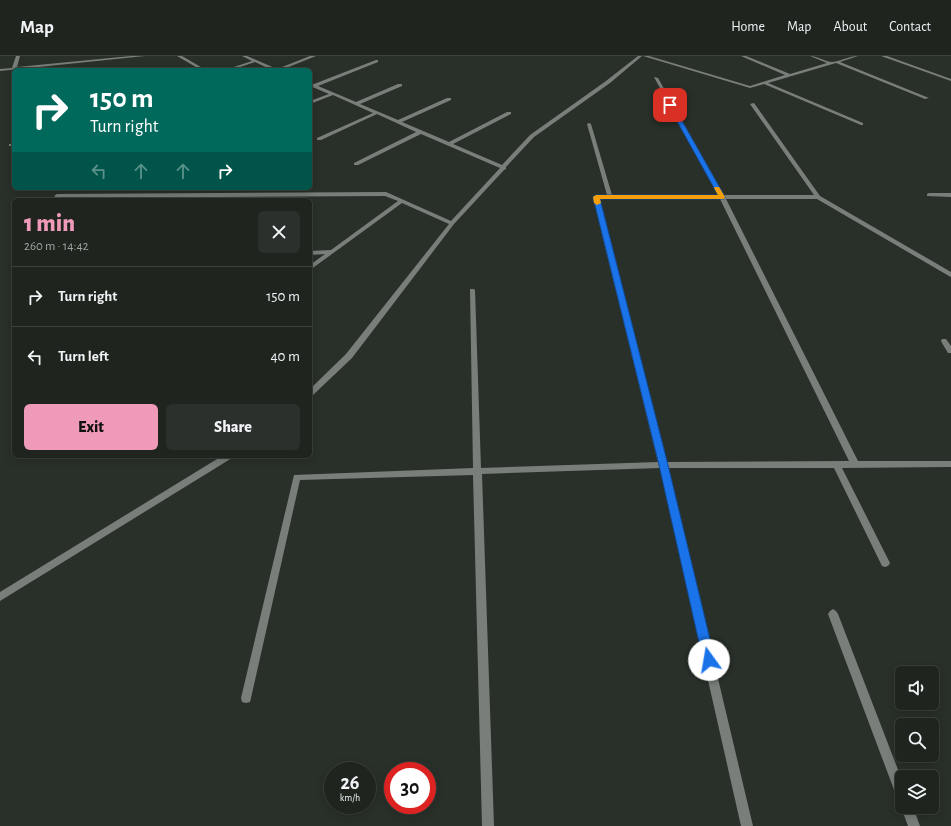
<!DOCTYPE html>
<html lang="en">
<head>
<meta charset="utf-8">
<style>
	:root { --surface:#1f241f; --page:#2c302c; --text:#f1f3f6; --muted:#a1a4a4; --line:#3c413d; --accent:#ef9ab8 }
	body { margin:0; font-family:"Alegreya Sans",sans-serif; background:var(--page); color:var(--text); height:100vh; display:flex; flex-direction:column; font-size:15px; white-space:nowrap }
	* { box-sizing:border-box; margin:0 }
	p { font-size:13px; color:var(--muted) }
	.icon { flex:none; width:22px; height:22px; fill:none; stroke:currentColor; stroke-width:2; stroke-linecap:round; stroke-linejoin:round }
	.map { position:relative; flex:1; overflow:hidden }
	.side { position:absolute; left:12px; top:142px; width:300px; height:260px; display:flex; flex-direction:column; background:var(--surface); border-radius:6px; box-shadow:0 2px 10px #0003,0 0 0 1px var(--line) }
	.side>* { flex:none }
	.guide { position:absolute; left:12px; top:12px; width:300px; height:122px; border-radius:6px; box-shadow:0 2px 10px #0003,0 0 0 1px var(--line); background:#00695c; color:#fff; overflow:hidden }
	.buttons { position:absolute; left:895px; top:610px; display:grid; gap:8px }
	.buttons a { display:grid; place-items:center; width:44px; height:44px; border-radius:6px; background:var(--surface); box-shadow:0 2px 10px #0003,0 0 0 1px var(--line); font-size:20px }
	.speed { position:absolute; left:324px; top:706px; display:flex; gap:8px; font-size:20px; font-weight:700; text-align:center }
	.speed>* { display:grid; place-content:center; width:52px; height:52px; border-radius:50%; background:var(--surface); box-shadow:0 2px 10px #0003,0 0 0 1px var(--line); line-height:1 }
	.speed small { font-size:10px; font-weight:400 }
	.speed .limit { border:6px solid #d22; background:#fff; color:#111 }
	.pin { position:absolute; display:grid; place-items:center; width:34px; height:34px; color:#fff; margin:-17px; border-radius:8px; box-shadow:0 2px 6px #0006 }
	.me { position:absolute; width:44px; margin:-22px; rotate:347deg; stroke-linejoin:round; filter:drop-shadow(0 0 3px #0008) }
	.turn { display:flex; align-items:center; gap:14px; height:84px; padding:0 12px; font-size:18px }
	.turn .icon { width:52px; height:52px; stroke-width:2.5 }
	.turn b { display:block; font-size:28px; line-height:34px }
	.lanes { display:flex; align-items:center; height:38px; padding:0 12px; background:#0003; justify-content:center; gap:20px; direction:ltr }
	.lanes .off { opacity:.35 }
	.round { display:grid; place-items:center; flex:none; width:42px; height:42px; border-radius:6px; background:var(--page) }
	.headline { display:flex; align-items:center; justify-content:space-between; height:68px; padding:0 12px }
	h1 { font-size:24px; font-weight:800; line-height:30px; color:var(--accent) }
	.cta { display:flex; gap:8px; margin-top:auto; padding:8px 12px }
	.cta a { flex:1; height:46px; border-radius:6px; background:var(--accent); color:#111; font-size:16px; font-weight:800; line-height:46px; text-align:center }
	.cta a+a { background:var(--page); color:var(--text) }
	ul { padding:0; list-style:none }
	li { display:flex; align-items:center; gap:12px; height:60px; padding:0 12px; border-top:1px solid var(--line) }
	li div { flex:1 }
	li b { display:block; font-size:15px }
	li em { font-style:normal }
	header { display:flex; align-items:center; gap:24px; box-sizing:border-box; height:56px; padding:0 20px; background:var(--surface); border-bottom:1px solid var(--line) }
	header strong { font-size:19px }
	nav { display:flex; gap:22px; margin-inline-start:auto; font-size:14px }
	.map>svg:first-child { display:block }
</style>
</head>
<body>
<header>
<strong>Map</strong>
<nav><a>Home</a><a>Map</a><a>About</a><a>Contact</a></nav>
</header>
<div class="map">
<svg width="951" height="770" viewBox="0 0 951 770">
	<rect width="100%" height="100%" fill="#293029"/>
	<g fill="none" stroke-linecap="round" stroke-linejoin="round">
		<!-- street -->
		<g fill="#7a7e7a" fill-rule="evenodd">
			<polygon points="16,0 20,0 17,11 131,0 145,0 0,15 0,13 12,12"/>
			<polygon points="177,0 182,0 206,14 201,14"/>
			<polygon points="242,0 247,0 277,13 310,0 316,0 281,14 272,14 255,6 231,14 225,14 252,5"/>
			<polygon points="638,0 642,0 610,27 534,81 506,111 506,113 504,114 454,168 352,302 313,339 310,340 310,333 346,298 449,168 402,147 310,214 310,209 325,198 310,199 310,195 331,194 398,145 385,140 57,142 54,140 57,138 386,136 451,165 500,112 421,78 358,109 354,109 354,107 416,76 377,58 321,84 317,84 317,82 373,57 333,39 310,48 310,45 329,38 310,30 310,27 314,28 376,4 378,4 378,6 318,30 356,46 398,28 402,28 402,30 360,48 398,64 447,42 451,42 451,44 402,66 449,86 507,56 511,56 511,58 453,88 502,109 530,79 606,25"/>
			<path d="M643 0H649L750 30 785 19 741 0H746L790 18 827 7 810 0C818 0 825 6 832 6 841 5 849 0 858 0L840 6 929 42 925 43 836 7 768 27 863 67V69H861L764 28 750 32Z"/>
			<polygon points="881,0 887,0 951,23 951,25"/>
			<path d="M654 21 658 22 724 139H814L750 48 754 47 820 140 951 216V221L949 220 817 143H726L858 405H951V411L842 412 890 507 888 510 885 511 882 510 834 412H668L753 770H741L660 412 482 418 494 770H482L473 419 300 424 251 642 250 646 246 647 242 646 241 642 294 419 473 412 470 233H474L475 234 481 412 658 406 593 141 596 139H607L587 68 589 67 591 68 612 139H718ZM599 143H720L849 405 666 406Z"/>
			<rect x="9" y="88" width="5" height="2"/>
			<polygon points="929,137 951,137 951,141 927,140 927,138"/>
			<polygon points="942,283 946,283 951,290 951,297 948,297 942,287 941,285"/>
			<polygon points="222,400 233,400 232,402 0,545 0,536"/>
			<polygon points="833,553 836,555 838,558 902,724 902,745 898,743 896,739 828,558 830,555"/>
			<polygon points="902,749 902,751 913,751 920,770 908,770 901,751"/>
		</g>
	</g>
	<!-- route -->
	<polygon fill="#1a73e8" stroke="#114b97" points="670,47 673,49 725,141 724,143 600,143 668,409 715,604 713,609 709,610 705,609 703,604 659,409 593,141 596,139 718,139 668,49"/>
	<!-- slow -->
	<polygon fill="#f59e0b" points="715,131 719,131 725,141 724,143 600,143 601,147 597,149 594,147 593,141 596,139 718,139 714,132"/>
</svg>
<div class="buttons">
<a><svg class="icon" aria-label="sound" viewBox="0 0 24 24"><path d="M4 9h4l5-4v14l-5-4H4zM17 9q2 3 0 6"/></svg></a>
<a><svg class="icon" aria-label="search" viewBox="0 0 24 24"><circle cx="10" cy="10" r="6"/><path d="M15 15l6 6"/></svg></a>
<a><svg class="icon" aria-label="layers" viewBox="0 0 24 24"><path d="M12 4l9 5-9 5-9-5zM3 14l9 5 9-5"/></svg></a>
</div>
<div class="speed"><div>26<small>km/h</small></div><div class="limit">30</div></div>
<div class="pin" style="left:670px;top:49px;background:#d93025"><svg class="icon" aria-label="arrive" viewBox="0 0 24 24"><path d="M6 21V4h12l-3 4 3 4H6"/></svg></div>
<svg class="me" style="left:709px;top:604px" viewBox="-20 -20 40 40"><circle r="19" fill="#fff"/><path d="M0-13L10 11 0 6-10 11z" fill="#1a73e8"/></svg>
<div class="guide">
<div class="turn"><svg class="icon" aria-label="right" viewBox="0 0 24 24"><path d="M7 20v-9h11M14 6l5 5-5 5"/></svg><div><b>150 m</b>Turn right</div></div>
<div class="lanes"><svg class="icon off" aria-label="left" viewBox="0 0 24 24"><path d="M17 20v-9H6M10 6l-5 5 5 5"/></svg><svg class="icon off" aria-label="ahead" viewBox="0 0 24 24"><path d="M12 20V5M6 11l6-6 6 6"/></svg><svg class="icon off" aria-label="ahead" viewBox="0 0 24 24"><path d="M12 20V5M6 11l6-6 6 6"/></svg><svg class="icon" aria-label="right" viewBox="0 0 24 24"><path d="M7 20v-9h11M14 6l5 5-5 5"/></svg></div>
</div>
<section class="side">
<div class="headline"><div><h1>1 min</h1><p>260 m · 14:42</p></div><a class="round"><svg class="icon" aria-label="close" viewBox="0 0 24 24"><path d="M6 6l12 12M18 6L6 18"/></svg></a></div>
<ul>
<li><svg class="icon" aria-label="right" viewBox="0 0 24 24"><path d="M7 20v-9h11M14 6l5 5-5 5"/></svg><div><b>Turn right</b></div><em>150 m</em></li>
<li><svg class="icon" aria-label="left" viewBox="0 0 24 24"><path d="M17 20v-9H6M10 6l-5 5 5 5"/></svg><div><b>Turn left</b></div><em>40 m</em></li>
</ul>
<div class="cta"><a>Exit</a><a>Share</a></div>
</section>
</div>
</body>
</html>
